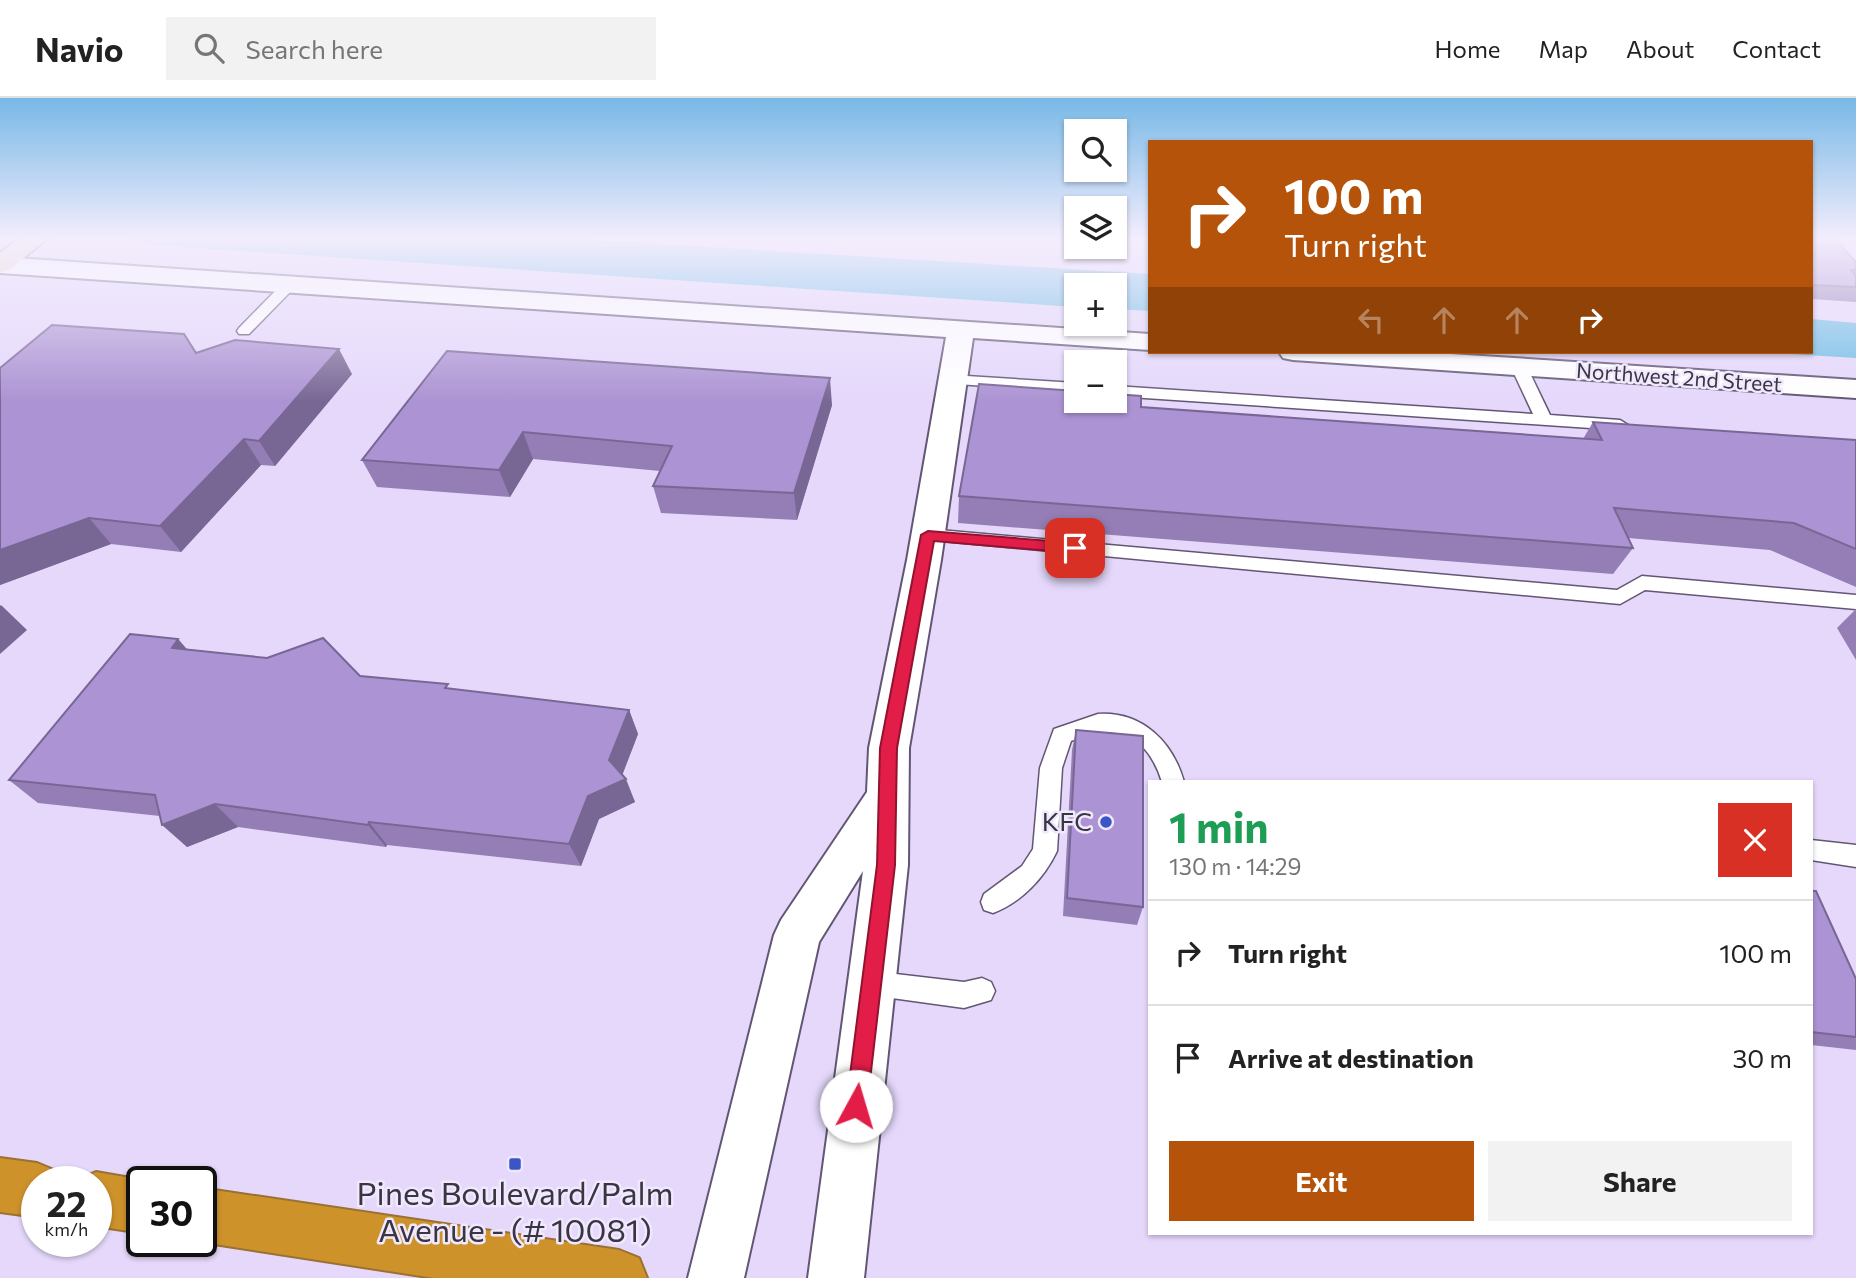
<!DOCTYPE html>
<html lang="en">
<head>
<meta charset="utf-8">
<style>
	:root { --surface:#fff; --page:#f2f2f2; --text:#222; --muted:#767676; --line:#e0e0e0; --accent:#b45309 }
	body { margin:0; font-family:Commissioner,sans-serif; background:var(--page); color:var(--text); height:100vh; display:flex; flex-direction:column; font-size:26px; white-space:nowrap }
	* { box-sizing:border-box; margin:0 }
	p { font-size:23px; color:var(--muted) }
	.icon { flex:none; width:38px; height:38px; fill:none; stroke:currentColor; stroke-width:2; stroke-linecap:round; stroke-linejoin:round }
	.map { position:relative; flex:1; overflow:hidden }
	.panel { position:absolute; left:1148px; top:682px; width:665px; height:455px; display:flex; flex-direction:column; background:var(--surface); border-radius:0px; box-shadow:0 2px 5px #0004 }
	.panel>* { flex:none }
	.hud { position:absolute; left:1148px; top:42px; width:665px; height:214px; border-radius:0px; box-shadow:0 2px 5px #0004; background:#b45309; color:#fff; overflow:hidden }
	.buttons { position:absolute; left:1064px; top:21px; display:grid; gap:14px }
	.buttons a { display:grid; place-items:center; width:63px; height:63px; border-radius:0px; background:var(--surface); box-shadow:0 2px 5px #0004; font-size:35px }
	.speed { position:absolute; left:21px; top:1068px; display:flex; gap:14px; font-size:35px; font-weight:700; text-align:center }
	.speed>* { display:grid; place-content:center; width:91px; height:91px; border-radius:50%; background:var(--surface); box-shadow:0 2px 5px #0004; line-height:1 }
	.speed small { font-size:18px; font-weight:400 }
	.speed .limit { border:4px solid #111; border-radius:10px; background:#fff; color:#111 }
	.pin { position:absolute; display:grid; place-items:center; width:60px; height:60px; color:#fff; margin:-30px; border-radius:14px; box-shadow:0 4px 10px #0006 }
	.me { position:absolute; width:77px; margin:-38px; rotate:6deg; stroke-linejoin:round; filter:drop-shadow(0 0 5px #0008) }
	.turn { display:flex; align-items:center; gap:24px; height:147px; padding:0 21px; font-size:32px }
	.turn .icon { width:91px; height:91px; stroke-width:2.5 }
	.turn b { display:block; font-size:49px; line-height:60px }
	.lanes { display:flex; align-items:center; height:66px; padding:0 21px; background:#0003; justify-content:center; gap:35px; direction:ltr }
	.lanes .off { opacity:.35 }
	.round { display:grid; place-items:center; flex:none; width:74px; height:74px; border-radius:0px; background:var(--page) }
	.headline { display:flex; align-items:center; justify-content:space-between; height:119px; padding:0 21px }
	h1 { font-size:42px; font-weight:700; line-height:52px; color:#1e9e55 }
	.action { display:flex; gap:14px; margin-top:auto; padding:14px 21px }
	.action a { flex:1; height:80px; border-radius:0px; background:var(--accent); color:#fff; font-size:28px; font-weight:700; line-height:80px; text-align:center }
	.action a+a { background:var(--page); color:var(--text) }
	ul { padding:0; list-style:none }
	li { display:flex; align-items:center; gap:21px; height:105px; padding:0 21px; border-top:2px solid var(--line) }
	li div { flex:1 }
	li b { display:block; font-size:26px }
	li em { font-style:normal }
	header { display:flex; align-items:center; gap:42px; box-sizing:border-box; height:98px; padding:0 35px; background:var(--surface); border-bottom:2px solid var(--line) }
	header strong { font-size:33px }
	nav { display:flex; gap:38px; margin-inline-start:auto; font-size:24px }
	.search { width:490px; height:63px; background:var(--page); display:flex; align-items:center; gap:18px; box-sizing:border-box; padding:0 24px; border-radius:0px; color:var(--muted); font-size:26px }
	.map>svg:first-child { display:block }
</style>
</head>
<body>
<header>
<strong>Navio</strong>
<div class="search"><svg class="icon" aria-label="search" viewBox="0 0 24 24"><circle cx="10" cy="10" r="6"/><path d="M15 15l6 6"/></svg>Search here</div>
<nav><a>Home</a><a>Map</a><a>About</a><a>Contact</a></nav>
</header>
<div class="map">
<svg width="1856" height="1180" viewBox="0 0 1856 1180">
	<rect width="100%" height="100%" fill="#e5d8fb"/>
	<!-- water -->
	<g fill="#6fbde4">
		<polygon points="119,139 548,139 1150,176 1150,213 1115,211 1115,187 1076,187 1076,209 152,147"/>
		<polygon points="1811,221 1856,225 1856,260 1759,254 1811,254"/>
	</g>
	<g fill="none" stroke-linecap="round" stroke-linejoin="round">
		<!-- lane casing -->
		<g stroke="#625674" stroke-width="3">
			<g id="lane">
				<polygon points="289,183 296,187 294,190 249,236 239,236 237,233 239,230 284,184"/>
				<polygon points="1519,264 1527,269 1550,317 1620,322 1628,327 1620,332 1115,298 1115,288 1533,316 1511,269"/>
				<polygon points="951,277 1076,285 1076,295 945,285 943,282 945,279"/>
				<polygon points="928,431 1617,492 1642,478 1856,497 1856,511 1645,492 1620,506 921,441 919,437 921,433"/>
				<path d="M1098 616C1142 613 1173 644 1184 684H1162C1147 636 1116 624 1071 643L1062 670 1057 753C1044 780 1022 804 993 815L984 812 981 804 984 796 1022 768 1033 751 1040 670 1054 631Z"/>
				<polygon points="1811,742 1856,747 1856,769 1811,762"/>
				<polygon points="870,873 964,884 982,880 991,884 995,893 991,902 964,910 870,897 861,894 857,885 861,876"/>
			</g>
		</g>
		<!-- street casing -->
		<g stroke="#625674" stroke-width="4">
			<g id="street">
				<polygon points="0,159 1150,236 1150,252 973,240 941,462 909,650 908,767 864,1180 808,1180 863,773 819,844 744,1180 688,1180 774,837 781,822 867,694 869,650 907,462 946,239 0,175"/>
				<polygon points="1279,254 1419,254 1856,282 1856,300 1293,262 1283,260"/>
			</g>
		</g>
		<!-- secondary casing -->
		<g stroke="#625674" stroke-width="4">
			<polygon id="secondary" points="21,139 49,139 9,172 0,175 0,155"/>
		</g>
		<!-- highway casing -->
		<g stroke="#9a7133" stroke-width="4">
			<g id="highway">
				<polygon points="0,1060 37,1065 56,1073 60,1083 37,1083 37,1119 0,1114"/>
				<polygon points="96,1074 148,1083 142,1083 142,1135 96,1128 96,1083 76,1083"/>
				<polygon points="201,1090 619,1152 639,1160 647,1180 434,1180 201,1144 197,1143 201,1143"/>
			</g>
		</g>
		<!-- lane -->
		<use href="#lane" fill="#fff" fill-rule="evenodd"/>
		<!-- street -->
		<use href="#street" fill="#fff" fill-rule="evenodd"/>
		<!-- secondary -->
		<use href="#secondary" fill="#f0debf" fill-rule="evenodd"/>
		<!-- highway -->
		<use href="#highway" fill="#ce922b" fill-rule="evenodd"/>
	</g>
	<!-- wall -->
	<g fill="#947eb5">
		<polygon points="1811,139 1856,164 1856,204 1811,201"/>
		<polygon points="447,253 832,307 797,422 661,415 653,388 660,373 533,361 510,399 377,389 362,362"/>
		<polygon points="196,255 352,276 275,368 261,367 181,454 111,446 0,487 0,270"/>
		<polygon points="1141,309 1583,341 1593,324 1856,342 1856,489 1770,452 1628,440 1633,450 1613,476 958,425 959,398"/>
		<polygon points="1856,511 1856,562 1837,530"/>
		<polygon points="178,541 187,552 450,591 629,612 638,636 622,677 635,704 599,721 581,768 387,747 386,749 238,729 187,749 160,718 38,705 9,682"/>
		<polygon points="1076,632 1143,809 1137,827 1063,818 1072,652"/>
		<polygon points="1811,793 1856,881 1856,952 1811,947"/>
	</g>
	<!-- shaded-wall -->
	<g fill="#786794">
		<polygon points="339,251 352,276 275,368 259,343"/>
		<polygon points="830,280 832,307 797,422 794,395"/>
		<polygon points="523,334 533,361 510,399 499,372"/>
		<polygon points="244,341 261,367 181,454 160,428"/>
		<polygon points="89,420 111,446 0,487 0,452"/>
		<polygon points="1,507 27,532 0,556 0,508"/>
		<polygon points="178,541 199,565 172,550"/>
		<polygon points="629,612 638,636 620,683 626,681 635,704 599,721 581,768 569,746 588,698 609,662"/>
		<polygon points="215,706 238,729 187,749 162,727"/>
		<polygon points="369,724 387,747 386,749 368,727"/>
	</g>
	<!-- building -->
	<g fill="#ac93d3" stroke="#786794" stroke-width="2">
		<polygon points="1811,139 1833,139 1856,164 1856,172 1851,172 1856,178 1856,189 1811,187"/>
		<polygon points="52,227 184,236 196,255 235,242 339,251 259,343 244,341 160,428 89,420 0,452 0,270"/>
		<polygon points="447,253 830,280 794,395 653,388 672,348 523,334 499,372 362,362"/>
		<polygon points="979,286 1076,293 1076,303 1115,303 1115,296 1141,298 1141,309 1602,342 1593,324 1856,342 1856,451 1794,425 1614,410 1633,450 959,398"/>
		<polygon points="130,536 178,541 172,550 267,560 323,540 360,578 448,586 445,590 629,612 609,662 626,681 588,698 569,746 369,724 368,727 215,706 162,727 155,697 9,682"/>
		<polygon points="1076,632 1143,638 1143,809 1067,800"/>
		<polygon points="1811,793 1816,793 1856,881 1856,939 1811,934"/>
	</g>
	<!-- sky -->
	<linearGradient id="sky" x2="0" y2="1"><stop stop-color="#77b8e6"/><stop offset="0.46" stop-color="#f3edfd"/><stop offset="1" stop-color="#f3edfd" stop-opacity="0"/></linearGradient>
	<rect width="1856" height="304" fill="url(#sky)"/>
	<!-- route -->
	<polygon fill="#e11d48" stroke="#92132f" stroke-width="2" points="928,433 1075,445 1082,450 1075,455 934,443 897,650 895,767 867,1008 864,1015 856,1018 849,1015 846,1008 877,767 880,650 921,437"/>
	<!-- markers -->
	<g fill="#3b54c6" stroke="#f0e8fd" stroke-width="2.5">
		<circle cx="1106" cy="724" r="7"/>
		<rect x="508" y="1059" width="14" height="14" rx="3.5"/>
	</g>
	<g text-anchor="middle" stroke-width="5" stroke-linejoin="round" paint-order="stroke">
		<!-- far-street labels -->
		<g font-size="21" fill="#3a3543" stroke="#f0e8fd">
			<text transform="translate(1679 280) rotate(4)" y="7">Northwest 2nd Street</text>
		</g>
		<!-- poi labels -->
		<g font-size="26" fill="#3a3543" stroke="#f0e8fd" text-anchor="end">
			<text x="1092" y="733">KFC</text>
		</g>
		<!-- near-poi labels -->
		<g font-size="32" fill="#3a3543" stroke="#f0e8fd">
			<text x="515" y="1107">Pines Boulevard/Palm<tspan x="515" dy="37">Avenue - (# 10081)</tspan></text>
		</g>
	</g>
</svg>
<div class="buttons">
<a><svg class="icon" aria-label="search" viewBox="0 0 24 24"><circle cx="10" cy="10" r="6"/><path d="M15 15l6 6"/></svg></a>
<a><svg class="icon" aria-label="layers" viewBox="0 0 24 24"><path d="M12 4l9 5-9 5-9-5zM3 14l9 5 9-5"/></svg></a>
<a>+</a>
<a>−</a>
</div>
<div class="speed"><div>22<small>km/h</small></div><div class="limit">30</div></div>
<div class="pin" style="left:1075px;top:450px;background:#d93025"><svg class="icon" aria-label="arrive" viewBox="0 0 24 24"><path d="M6 21V4h12l-3 4 3 4H6"/></svg></div>
<svg class="me" style="left:856px;top:1008px" viewBox="-20 -20 40 40"><circle r="19" fill="#fff"/><path d="M0-13L10 11 0 6-10 11z" fill="#e11d48"/></svg>
<div class="hud">
<div class="turn"><svg class="icon" aria-label="right" viewBox="0 0 24 24"><path d="M7 20v-9h11M14 6l5 5-5 5"/></svg><div><b>100 m</b>Turn right</div></div>
<div class="lanes"><svg class="icon off" aria-label="left" viewBox="0 0 24 24"><path d="M17 20v-9H6M10 6l-5 5 5 5"/></svg><svg class="icon off" aria-label="ahead" viewBox="0 0 24 24"><path d="M12 20V5M6 11l6-6 6 6"/></svg><svg class="icon off" aria-label="ahead" viewBox="0 0 24 24"><path d="M12 20V5M6 11l6-6 6 6"/></svg><svg class="icon" aria-label="right" viewBox="0 0 24 24"><path d="M7 20v-9h11M14 6l5 5-5 5"/></svg></div>
</div>
<section class="panel">
<div class="headline"><div><h1>1 min</h1><p>130 m · 14:29</p></div><a class="round" style="background:#d93025;color:#fff"><svg class="icon" aria-label="close" viewBox="0 0 24 24"><path d="M6 6l12 12M18 6L6 18"/></svg></a></div>
<ul>
<li><svg class="icon" aria-label="right" viewBox="0 0 24 24"><path d="M7 20v-9h11M14 6l5 5-5 5"/></svg><div><b>Turn right</b></div><em>100 m</em></li>
<li><svg class="icon" aria-label="arrive" viewBox="0 0 24 24"><path d="M6 21V4h12l-3 4 3 4H6"/></svg><div><b>Arrive at destination</b></div><em>30 m</em></li>
</ul>
<div class="action"><a>Exit</a><a>Share</a></div>
</section>
</div>
</body>
</html>
